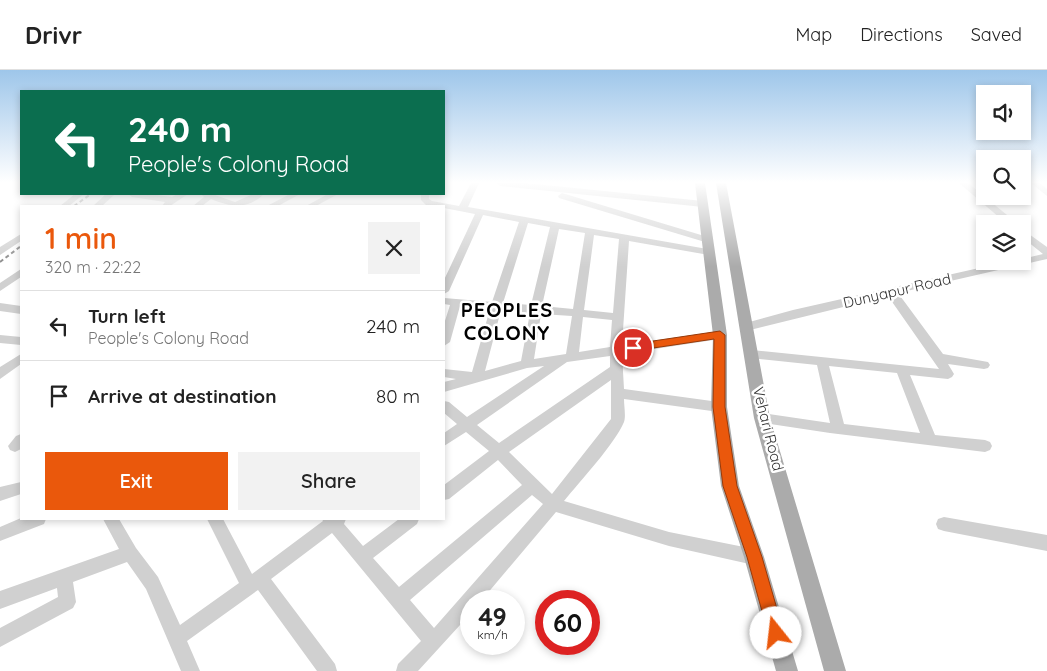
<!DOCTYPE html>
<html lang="en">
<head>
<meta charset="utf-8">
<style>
	:root { --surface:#fff; --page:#f2f2f2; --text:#222; --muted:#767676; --line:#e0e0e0; --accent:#ea580c }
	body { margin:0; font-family:Quicksand,sans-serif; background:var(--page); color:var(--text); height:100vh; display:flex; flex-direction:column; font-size:19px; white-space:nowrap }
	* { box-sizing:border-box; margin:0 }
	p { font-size:16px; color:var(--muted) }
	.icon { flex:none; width:28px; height:28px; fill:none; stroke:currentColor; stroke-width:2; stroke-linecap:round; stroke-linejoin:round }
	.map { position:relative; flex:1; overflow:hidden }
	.sheet { position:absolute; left:20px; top:135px; width:425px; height:315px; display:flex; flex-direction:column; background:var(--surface); border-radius:0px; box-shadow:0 2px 8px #0003 }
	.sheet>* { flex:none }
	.guide { position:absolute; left:20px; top:20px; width:425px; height:105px; border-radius:0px; box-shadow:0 2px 8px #0003; background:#0b6e4f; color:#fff; overflow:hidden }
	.controls { position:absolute; left:976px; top:15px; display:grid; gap:10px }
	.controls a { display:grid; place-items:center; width:55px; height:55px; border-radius:0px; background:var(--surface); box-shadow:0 2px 8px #0003; font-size:25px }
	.speed { position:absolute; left:460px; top:520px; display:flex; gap:10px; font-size:25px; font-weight:700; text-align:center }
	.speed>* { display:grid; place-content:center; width:65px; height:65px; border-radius:50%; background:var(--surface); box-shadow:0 2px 8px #0003; line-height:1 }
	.speed small { font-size:12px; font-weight:400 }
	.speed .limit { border:8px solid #d22; background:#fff; color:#111 }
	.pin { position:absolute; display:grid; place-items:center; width:42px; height:42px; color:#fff; margin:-21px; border:2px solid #fff; border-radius:50%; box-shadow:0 1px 5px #0007 }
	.me { position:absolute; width:55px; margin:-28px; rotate:344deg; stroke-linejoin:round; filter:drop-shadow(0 0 4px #0008) }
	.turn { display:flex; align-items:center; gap:18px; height:105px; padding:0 25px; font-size:22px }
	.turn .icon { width:65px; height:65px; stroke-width:2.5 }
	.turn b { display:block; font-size:35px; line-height:42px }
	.round { display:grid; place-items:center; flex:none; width:52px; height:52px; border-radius:0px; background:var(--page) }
	.headline { display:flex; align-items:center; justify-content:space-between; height:85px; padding:0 25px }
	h1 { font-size:30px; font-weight:600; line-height:38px; color:var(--accent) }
	.primary-button { display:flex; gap:10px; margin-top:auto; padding:10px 25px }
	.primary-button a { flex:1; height:58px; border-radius:0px; background:var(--accent); color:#fff; font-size:20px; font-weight:600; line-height:58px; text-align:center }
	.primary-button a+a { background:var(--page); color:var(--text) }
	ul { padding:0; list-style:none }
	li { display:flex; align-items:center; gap:15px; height:70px; padding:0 25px; border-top:1px solid var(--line) }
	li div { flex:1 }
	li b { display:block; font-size:19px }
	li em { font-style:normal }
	header { display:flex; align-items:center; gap:30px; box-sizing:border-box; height:70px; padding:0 25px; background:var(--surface); border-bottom:1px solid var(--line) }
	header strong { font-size:24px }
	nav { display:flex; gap:28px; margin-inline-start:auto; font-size:18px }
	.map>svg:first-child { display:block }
</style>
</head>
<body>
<header>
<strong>Drivr</strong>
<nav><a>Map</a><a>Directions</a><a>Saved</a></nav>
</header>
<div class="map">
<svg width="1047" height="601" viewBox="0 0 1047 601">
	<rect width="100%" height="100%" fill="#fff"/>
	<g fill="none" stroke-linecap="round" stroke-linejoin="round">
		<!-- minor -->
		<g fill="#d0d0d0" fill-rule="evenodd">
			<path d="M471 113H479L468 137 713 180V184L709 185 629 171 622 275 720 261 726 265 720 269 622 284 624 319 719 332 724 333 726 337 724 341 719 342 624 329C624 336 626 346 624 352 614 375 581 410 564 431L669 462 754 479 760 481 762 487 760 493 754 495 669 476 556 442 481 531H471V543L418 601H396L398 594 421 571 332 463 271 509 335 594 337 601H317L258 520 187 571 200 601H181L146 519 127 492 73 512 76 532 73 538 0 577V558L58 527 57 518 0 539V521L119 479 103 449H119L136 478 158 507 180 555 239 513 207 449H223L252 504 323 451 322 449H346L344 454 363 476 399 449H419L417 454 373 488 399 517 522 415 498 390 449 429 444 430V415L489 381 466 362 444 376V363L457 354 444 343V331L449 332 467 347 544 296 527 298 444 322V312L456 309 444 307V299L472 302 490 239 460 236 450 272 444 276V254L450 235 444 234V228L492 232 519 152 483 145 449 221 444 224V210L475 144 444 138V136L426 135 421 130V124H429V129L432 131 459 136ZM528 153 550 157 531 235 503 233ZM559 159 585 163 573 239 542 236ZM594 165 619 169 613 243 584 240ZM501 240 530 243 521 291 485 301ZM541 244 572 246 566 284 534 289ZM583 247 612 250 610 277 579 282ZM610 286V297L499 373 477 355 567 292ZM611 310V349L552 424 509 382ZM532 425 543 434 434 558 410 530Z"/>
			<polygon points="496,113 525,113 703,131 707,134 703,137 500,116"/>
			<polygon points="959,113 968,113 1018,154 1007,154"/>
			<polygon points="1031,113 1040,113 1047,119 1047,126"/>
			<polygon points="562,123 711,168 713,170 708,173 705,172 559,128 558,126"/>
			<polygon points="75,124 84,124 69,136 60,136"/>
			<polygon points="106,124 115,124 102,136 93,136"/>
			<polygon points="128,124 148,124 172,127 178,124 188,124 170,136 162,136 165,132 132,127"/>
			<path d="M201 124H212L235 132 253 124H264C247 140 231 137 211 129L202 136H193L204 127Z"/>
			<polygon points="290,124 300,124 278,136 267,136"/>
			<polygon points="328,124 338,124 316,136 306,136"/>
			<path d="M1022 159 1047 177V189L898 223 943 284 988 292 990 295 988 298 984 299 948 294 954 304 952 307 948 309 910 305 935 365 985 370 990 372 992 376 990 380 985 382 830 363 757 352 755 348 757 344 762 343 830 353 817 295 751 288 747 287 745 284 747 281 751 280 939 299 888 226 746 261 740 257 742 254 793 240 1010 191H1022V189L1043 184 1022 167ZM829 296 897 303 920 363 844 354Z"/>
			<polygon points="21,164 21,171 0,185 0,177"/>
			<polygon points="21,199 21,207 0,221 0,213"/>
			<polygon points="0,233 21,236 21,244 0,241"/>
			<polygon points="0,265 21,267 21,275 0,273"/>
			<polygon points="21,284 21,294 0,309 0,297"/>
			<polygon points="21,364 21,379 15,382 10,380 8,376 16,366"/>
			<polygon points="21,412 21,424 0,431 0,417"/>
			<polygon points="944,447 1047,465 1047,481 944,461 938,459 936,454 938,449"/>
			<polygon points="21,448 46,449 44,454 0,471 0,457"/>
		</g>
		<!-- major -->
		<g fill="#ababab" fill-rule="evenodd">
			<polygon points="695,113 705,113 727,265 727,337 739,416 764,487 798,601 776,601 744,487 721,416 711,337 713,265"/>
			<polygon points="716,113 726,113 770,348 846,601 824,601 754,348"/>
		</g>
		<!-- rail -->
		<g stroke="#888" stroke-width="2" stroke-dasharray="4 3" stroke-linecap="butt">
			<polyline points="74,136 91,124"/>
			<polyline points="0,192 21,176"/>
		</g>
	</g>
	<!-- sky -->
	<linearGradient id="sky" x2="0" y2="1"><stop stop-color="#9ec6ea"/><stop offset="0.57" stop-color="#fff"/><stop offset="1" stop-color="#fff" stop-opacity="0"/></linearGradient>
	<rect width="1047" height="197" fill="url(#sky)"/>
	<!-- route -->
	<polygon fill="#ea580c" stroke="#983908" points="720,261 725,265 725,337 737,416 762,487 784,563 782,569 776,571 770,569 768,563 747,487 723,416 713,337 714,269 633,281 628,278 633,274"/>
	<g text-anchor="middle" stroke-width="5" stroke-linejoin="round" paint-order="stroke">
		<!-- street labels -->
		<g font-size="15" fill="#333" stroke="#fff">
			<text transform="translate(897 221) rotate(-13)" y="5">Dunyapur Road</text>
			<text transform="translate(768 359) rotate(76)" y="5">Vehari Road</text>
		</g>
		<!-- district labels -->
		<g font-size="20" font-weight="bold" letter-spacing="1" fill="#000" stroke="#fff">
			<text x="507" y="247">PEOPLES<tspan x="507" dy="23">COLONY</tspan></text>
		</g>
	</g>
</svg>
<div class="controls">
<a><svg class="icon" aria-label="sound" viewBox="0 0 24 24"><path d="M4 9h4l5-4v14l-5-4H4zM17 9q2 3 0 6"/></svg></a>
<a><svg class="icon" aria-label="search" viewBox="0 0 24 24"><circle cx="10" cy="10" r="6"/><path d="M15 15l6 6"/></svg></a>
<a><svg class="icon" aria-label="layers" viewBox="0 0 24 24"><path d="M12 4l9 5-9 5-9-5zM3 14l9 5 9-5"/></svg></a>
</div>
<div class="speed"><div>49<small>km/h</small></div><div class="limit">60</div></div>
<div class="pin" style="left:633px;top:278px;background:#d93025"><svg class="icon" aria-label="arrive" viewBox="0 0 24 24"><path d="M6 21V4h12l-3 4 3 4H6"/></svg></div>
<svg class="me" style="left:776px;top:563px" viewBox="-20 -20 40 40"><circle r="19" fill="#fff"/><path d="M0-13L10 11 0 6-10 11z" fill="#ea580c"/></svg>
<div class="guide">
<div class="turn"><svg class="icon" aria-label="left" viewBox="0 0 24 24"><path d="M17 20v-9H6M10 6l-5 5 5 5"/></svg><div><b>240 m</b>People's Colony Road</div></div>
</div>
<section class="sheet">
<div class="headline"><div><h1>1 min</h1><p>320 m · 22:22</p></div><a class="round"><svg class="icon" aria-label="close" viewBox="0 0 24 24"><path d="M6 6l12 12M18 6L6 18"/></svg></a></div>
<ul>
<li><svg class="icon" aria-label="left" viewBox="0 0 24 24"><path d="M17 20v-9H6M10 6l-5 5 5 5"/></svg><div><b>Turn left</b><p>People's Colony Road</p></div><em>240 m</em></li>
<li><svg class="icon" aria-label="arrive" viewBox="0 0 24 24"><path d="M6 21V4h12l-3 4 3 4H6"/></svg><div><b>Arrive at destination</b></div><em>80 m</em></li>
</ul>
<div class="primary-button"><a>Exit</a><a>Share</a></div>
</section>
</div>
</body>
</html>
